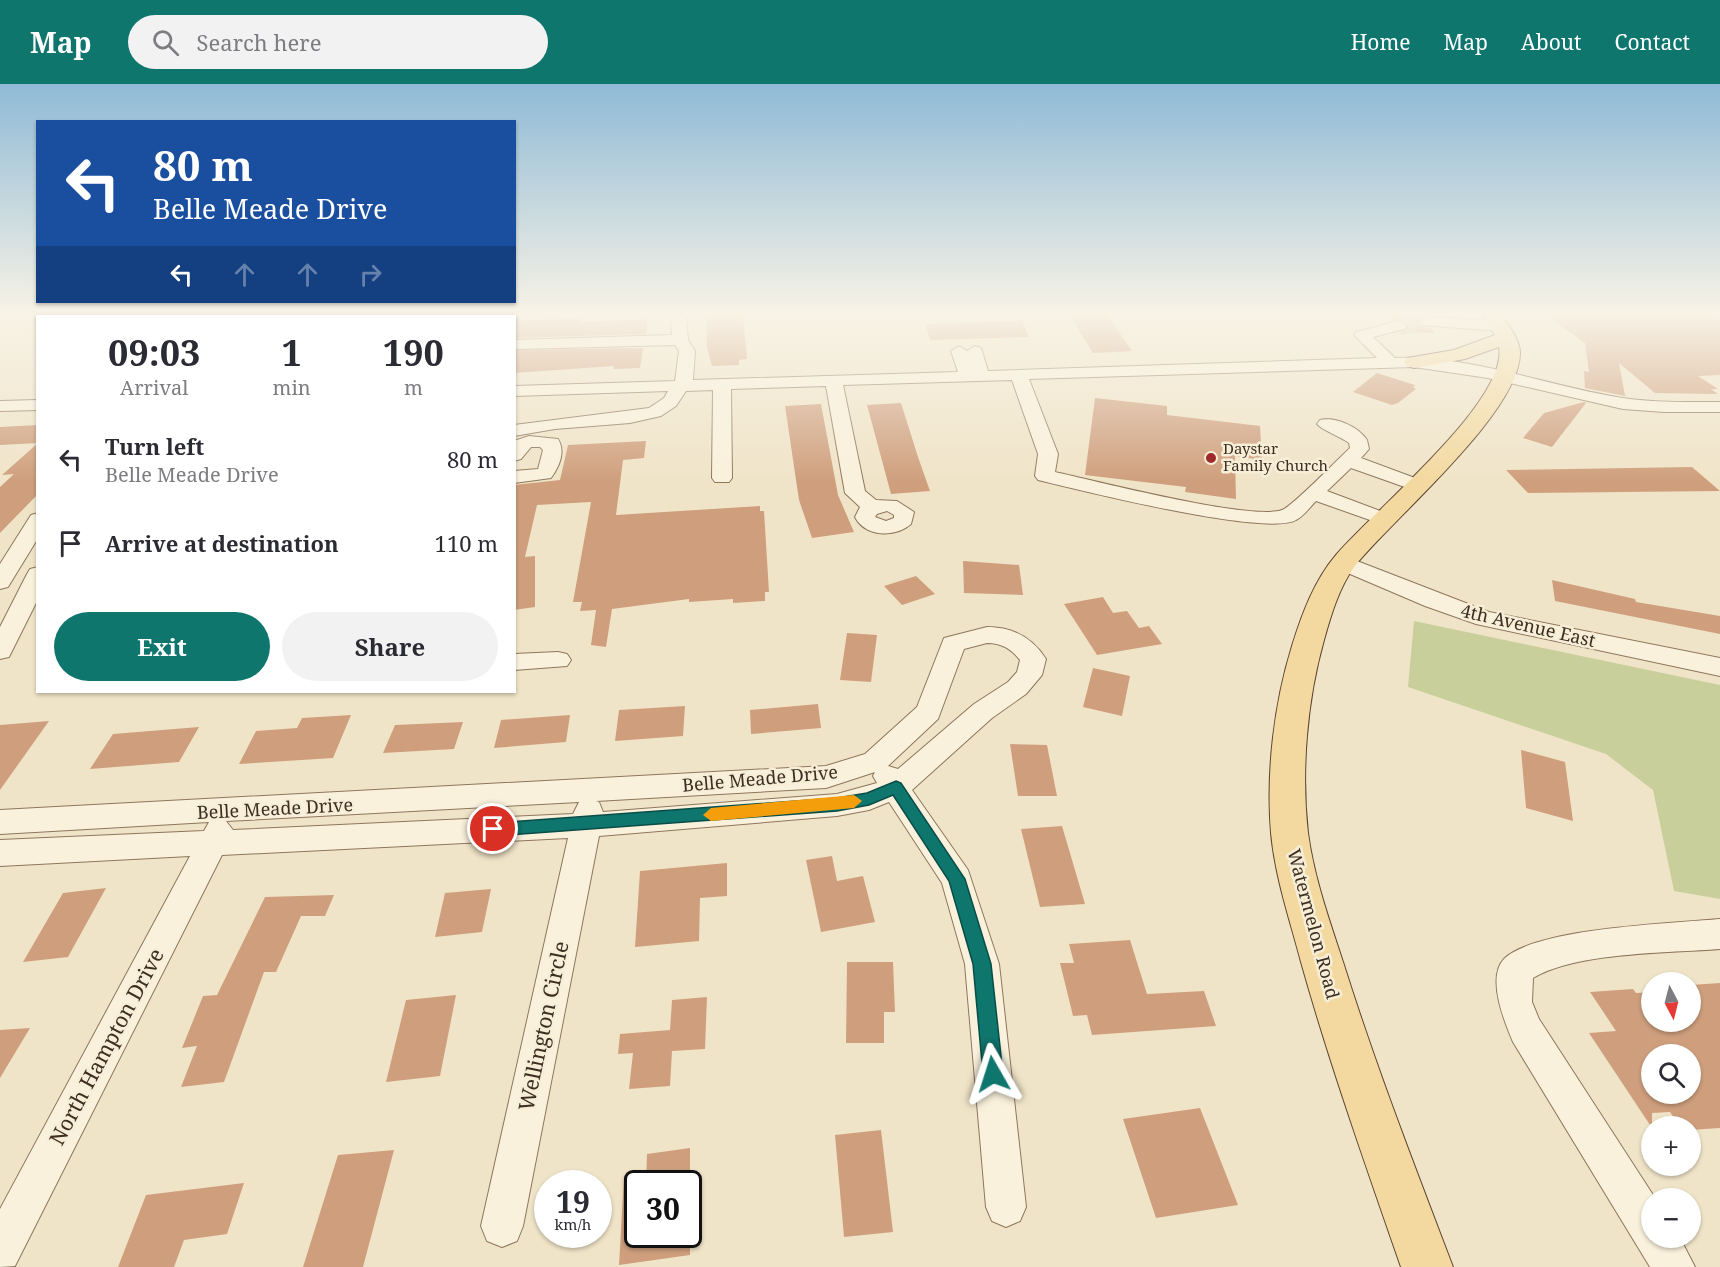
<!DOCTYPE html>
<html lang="en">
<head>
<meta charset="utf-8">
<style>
	:root { --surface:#fff; --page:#f2f2f3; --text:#2b2b33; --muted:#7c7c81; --accent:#0f766e }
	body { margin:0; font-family:"Noto Serif",serif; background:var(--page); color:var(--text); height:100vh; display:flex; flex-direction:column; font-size:22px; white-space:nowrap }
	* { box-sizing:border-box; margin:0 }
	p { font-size:20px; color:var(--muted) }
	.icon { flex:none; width:33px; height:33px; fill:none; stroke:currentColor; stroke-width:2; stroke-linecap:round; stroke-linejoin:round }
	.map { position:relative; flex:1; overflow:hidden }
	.panel { position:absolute; left:36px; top:231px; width:480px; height:378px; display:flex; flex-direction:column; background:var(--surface); border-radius:0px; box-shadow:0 2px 4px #0004 }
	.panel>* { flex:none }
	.top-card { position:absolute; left:36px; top:36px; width:480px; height:183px; border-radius:0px; box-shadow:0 2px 4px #0004; background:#1a4fa0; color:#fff; overflow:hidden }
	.needle { width:39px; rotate:173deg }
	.buttons { position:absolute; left:1641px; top:888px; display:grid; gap:12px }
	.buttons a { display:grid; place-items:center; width:60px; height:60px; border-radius:50%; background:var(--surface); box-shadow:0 2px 4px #0004; font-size:30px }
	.speed { position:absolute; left:534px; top:1086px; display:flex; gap:12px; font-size:30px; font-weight:700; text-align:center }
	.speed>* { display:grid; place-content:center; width:78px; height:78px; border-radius:50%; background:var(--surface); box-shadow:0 2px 4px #0004; line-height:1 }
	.speed small { font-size:15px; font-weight:400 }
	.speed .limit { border:3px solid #111; border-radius:9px; background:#fff; color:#111 }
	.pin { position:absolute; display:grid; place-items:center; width:51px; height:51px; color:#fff; margin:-26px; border:3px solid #fff; border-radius:50%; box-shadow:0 2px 6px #0007 }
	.me { position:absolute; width:66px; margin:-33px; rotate:354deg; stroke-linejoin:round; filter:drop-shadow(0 0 4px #0008) }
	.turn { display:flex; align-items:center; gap:21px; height:126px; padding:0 18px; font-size:27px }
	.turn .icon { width:78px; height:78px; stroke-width:2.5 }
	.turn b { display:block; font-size:42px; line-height:51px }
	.lanes { display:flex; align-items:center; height:57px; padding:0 18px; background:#0003; justify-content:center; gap:30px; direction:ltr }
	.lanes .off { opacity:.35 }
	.eta { display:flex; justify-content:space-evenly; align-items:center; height:102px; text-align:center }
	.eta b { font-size:36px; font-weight:700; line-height:42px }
	.action { display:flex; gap:12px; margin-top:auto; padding:12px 18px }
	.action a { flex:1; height:69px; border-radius:36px; background:var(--accent); color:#fff; font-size:24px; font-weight:700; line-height:69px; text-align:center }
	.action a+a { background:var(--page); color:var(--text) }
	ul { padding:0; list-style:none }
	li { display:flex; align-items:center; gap:18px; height:84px; padding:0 18px }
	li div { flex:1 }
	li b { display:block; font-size:22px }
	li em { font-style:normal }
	header { display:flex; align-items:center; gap:36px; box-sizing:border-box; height:84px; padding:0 30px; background:var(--accent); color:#fff }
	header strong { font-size:28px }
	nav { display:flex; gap:33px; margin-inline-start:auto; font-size:21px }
	.search { width:420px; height:54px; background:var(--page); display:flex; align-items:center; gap:15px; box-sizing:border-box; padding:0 21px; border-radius:33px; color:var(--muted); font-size:22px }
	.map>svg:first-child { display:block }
</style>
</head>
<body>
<header>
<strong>Map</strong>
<div class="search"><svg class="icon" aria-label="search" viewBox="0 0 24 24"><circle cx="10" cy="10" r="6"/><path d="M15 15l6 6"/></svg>Search here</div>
<nav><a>Home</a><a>Map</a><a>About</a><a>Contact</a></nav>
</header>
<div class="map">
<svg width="1720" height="1183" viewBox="0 0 1720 1183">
	<rect width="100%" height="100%" fill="#f0e4c8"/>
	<!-- green -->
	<polygon fill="#c9cf9b" points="1414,537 1720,601 1720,815 1674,807 1653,706 1606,670 1408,603"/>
	<!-- building -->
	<g fill="#cf9f7d" fill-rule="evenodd">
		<polygon points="706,232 743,232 747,275 739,276 739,281 712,282 707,263"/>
		<polygon points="1070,232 1108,232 1132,267 1093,269"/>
		<polygon points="1389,232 1419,232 1415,240 1420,243 1431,244 1435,249 1404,248 1408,240 1400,235 1393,236"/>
		<polygon points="1547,232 1712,232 1720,237 1720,291 1698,292 1718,305 1711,305 1718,310 1655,309 1619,279 1625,312 1585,304 1584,287 1589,288 1585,259"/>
		<polygon points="581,234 580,238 648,235 646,250 514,254 514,237"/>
		<polygon points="1022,237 1029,253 930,256 925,240"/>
		<polygon points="643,264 640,284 613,285 614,282 514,289 514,266"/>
		<polygon points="1377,289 1415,301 1413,303 1416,305 1398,319 1392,321 1353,308"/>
		<polygon points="1095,314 1167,322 1167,331 1260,342 1262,376 1235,372 1236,415 1185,408 1186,403 1085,391"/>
		<polygon points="1584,318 1586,319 1552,363 1523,354 1544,329"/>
		<polygon points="901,319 918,373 930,407 891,410 867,321"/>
		<polygon points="821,320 838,411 854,448 812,454 799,416 785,322"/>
		<polygon points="38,341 38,359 0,361 0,343"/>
		<polygon points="646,357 644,374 623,376 616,431 760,422 760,427 764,427 769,508 765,508 765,517 733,519 733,515 689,518 689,515 612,525 606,563 591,561 596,526 580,527 582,518 573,518 591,418 537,421 525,473 535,472 535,523 514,526 514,401 560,396 568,361"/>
		<polygon points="38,359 38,410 0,449 0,403 14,390 2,391"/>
		<polygon points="1692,383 1720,407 1528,409 1506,386"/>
		<polygon points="963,477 1019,481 1023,511 964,509"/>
		<polygon points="916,492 935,510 902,521 884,502"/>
		<polygon points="1552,496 1635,515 1636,518 1720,532 1720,550 1555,517"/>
		<polygon points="1103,513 1113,529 1127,527 1139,544 1149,542 1162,560 1097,571 1064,520"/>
		<polygon points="847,549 877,551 871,598 840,596"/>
		<polygon points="1093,584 1130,592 1122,632 1083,623"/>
		<polygon points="818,620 821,644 751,650 750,626"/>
		<polygon points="685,622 683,652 615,657 619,626"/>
		<polygon points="351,631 333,674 239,680 256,647 297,644 302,634"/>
		<polygon points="570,631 566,658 494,664 501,636"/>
		<polygon points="49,637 0,706 0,641"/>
		<polygon points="463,638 454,665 383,669 395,641"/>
		<polygon points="199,643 179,678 90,685 113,650"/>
		<polygon points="1010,660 1047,661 1057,712 1018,712"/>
		<polygon points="1521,666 1565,678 1573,737 1526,724"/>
		<polygon points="1062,742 1085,820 1040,823 1021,745"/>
		<polygon points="832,772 837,797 863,792 875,838 821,848 806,776"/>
		<polygon points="727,779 727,812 700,814 699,857 635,863 640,787"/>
		<polygon points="106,804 68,873 23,878 63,809"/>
		<polygon points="491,805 482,848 435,853 445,809"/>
		<polygon points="334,811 325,832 301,832 276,888 264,888 224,998 181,1003 197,962 182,964 203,912 217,911 265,813"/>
		<polygon points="1130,856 1147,910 1204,907 1216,942 1092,951 1087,931 1073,932 1060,879 1074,879 1069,860"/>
		<polygon points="847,878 893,878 895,928 884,928 884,959 846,959"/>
		<path d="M1720 899V1044L1690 1046V1042H1680L1670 1028 1652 1029V1044L1589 949 1616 947 1590 908 1633 905 1636 909 1652 908V938H1690V901ZM1652 970H1690V1010H1652Z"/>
		<polygon points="456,911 440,992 386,998 406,916"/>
		<polygon points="707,913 705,965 672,967 670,1002 629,1005 633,969 618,970 620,950 670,946 672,916"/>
		<polygon points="30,944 0,994 0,946"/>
		<polygon points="1200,1024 1238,1121 1156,1134 1123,1035"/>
		<polygon points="881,1046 893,1148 844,1153 835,1051"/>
		<polygon points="690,1064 690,1100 646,1100 647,1070"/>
		<polygon points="394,1066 363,1183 303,1183 338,1071"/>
		<polygon points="624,1093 638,1093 638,1150 690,1150 690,1171 619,1181"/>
		<polygon points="244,1099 227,1150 184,1156 174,1183 118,1183 146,1111"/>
	</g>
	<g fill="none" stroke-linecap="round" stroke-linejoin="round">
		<!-- minor-tunnel -->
		<polyline stroke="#ccc0a6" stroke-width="17" stroke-dasharray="17 8" stroke-linecap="butt" points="1399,242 1425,238"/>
		<!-- minor casing -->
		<g stroke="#8d765c" stroke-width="2">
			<g id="minor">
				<path d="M671 232H686L688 256 695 267 693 296 958 288 951 267 959 262 967 267 975 262 981 264 988 287 1377 274 1354 251 1356 248 1399 237 1407 242 1404 245 1373 253 1395 274C1468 271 1539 299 1611 312 1647 319 1683 318 1720 318V328H1664L1623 325 1488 294 1414 283 1029 295 1058 370 1055 388C1096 397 1251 437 1282 426 1292 423 1339 374 1350 364L1349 359C1341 353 1322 346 1317 340L1320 336C1335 332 1359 343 1367 356L1369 365 1361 374 1423 397 1426 401 1423 405 1416 407 1351 384 1327 407 1391 431 1394 435 1391 439 1384 441 1316 417C1310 423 1304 432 1296 436 1267 453 1079 406 1038 396L1035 392 1038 370 1012 296 843 301 865 407 876 416 897 417 914 428 911 440C895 454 865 453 855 433L860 423 845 409 826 302 731 305 732 394 729 398H715L712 394 713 306 686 307 676 322 661 332 630 339 555 345 514 352V341L649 324 664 314 668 307 514 312V302L675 297 679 267 675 261 519 265 514 264V256L672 251ZM887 427 894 431V434L886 437 875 433 877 430Z"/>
				<polygon points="1425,233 1500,237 1508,242 1500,247 1420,241 1417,238"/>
				<polygon points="38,316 38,326 0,327 0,317"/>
				<path d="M529 352 558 355C566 368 559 383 551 394L514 399V387L538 385 543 366 540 363H531L521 375 514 377V357Z"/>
				<polygon points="38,429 38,454 8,503 0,505 0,480 31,431"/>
				<polygon points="1344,472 1489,528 1720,574 1720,592 1476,540 1425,522 1336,484 1333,479 1336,474"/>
				<polygon points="38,483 38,515 9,573 0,575 0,543 27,490 30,485"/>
				<path d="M987 543C1012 543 1032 553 1046 575L1042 591 1026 610 992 634 912 706 968 786 999 880 1026 1123 1020 1137 1006 1143 992 1137 986 1123 965 880 942 799 889 718 869 726 837 732 599 752 523 1142 517 1157 502 1163 487 1157 481 1142 568 754 222 771 15 1182 0 1183V1125L190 772 0 782V756L204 747 209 738 0 750V726L826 682 865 670 917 623 944 554ZM987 559C1002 559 1011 565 1020 576L1017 588 1008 598 974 620 898 685 888 682 938 635 964 565ZM875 688 873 692 877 699 837 710 603 728 599 718 596 717 826 704ZM579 718 573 730 233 746 226 737Z"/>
				<polygon points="558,568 567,570 571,576 567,582 514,586 514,570"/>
				<path d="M1720 835V865C1668 869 1577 868 1533 894L1532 918 1539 935 1655 1114H1652V1154H1680L1695 1183H1650L1513 958C1505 939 1486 894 1504 875 1535 844 1675 839 1720 835Z"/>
			</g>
		</g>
		<!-- major casing -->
		<g stroke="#5b4430" stroke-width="2">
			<path id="major" d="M1483 232H1502C1509 242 1520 256 1520 269 1520 329 1392 435 1354 483 1339 504 1331 531 1324 556 1307 616 1301 687 1308 749 1314 794 1330 838 1344 881 1376 983 1415 1083 1453 1183H1401C1366 1082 1330 981 1301 878 1290 836 1275 793 1271 749 1266 688 1274 620 1292 562 1302 530 1314 497 1336 471 1371 429 1509 317 1499 263L1465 275 1414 284 1407 282 1404 278 1407 274 1454 266 1495 251Z"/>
		</g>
		<!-- minor -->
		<use href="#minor" fill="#faf1dc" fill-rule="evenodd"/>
		<!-- major -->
		<use href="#major" fill="#f3d9a0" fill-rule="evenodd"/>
	</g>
	<!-- sky -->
	<linearGradient id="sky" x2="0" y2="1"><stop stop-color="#8fbad6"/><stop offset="0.58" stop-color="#f8f3e6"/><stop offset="1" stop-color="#f8f3e6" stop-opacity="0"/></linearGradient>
	<rect width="1720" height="397" fill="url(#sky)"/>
	<!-- route -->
	<polygon fill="#0f766e" stroke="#0a4d48" stroke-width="1.5" points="896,697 901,699 965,795 991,880 1003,990 1000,997 993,1000 986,997 983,990 973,880 949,797 893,711 869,721 837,727 493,752 485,745 493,739 837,714 867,709"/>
	<!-- slow -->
	<polygon fill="#f59e0b" points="854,711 862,717 854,724 711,737 703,731 711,724"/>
	<!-- markers -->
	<circle fill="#9e2a2b" stroke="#f7eed8" stroke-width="2" cx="1211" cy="374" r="6"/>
	<g text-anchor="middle" stroke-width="5" stroke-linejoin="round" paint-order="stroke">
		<!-- far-poi labels -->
		<g font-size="15" fill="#3d2e20" stroke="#f7eed8" text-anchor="start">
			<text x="1223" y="370">Daystar<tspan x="1223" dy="17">Family Church</tspan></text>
		</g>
		<!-- street labels -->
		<g font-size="18" fill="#3d2e20" stroke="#f7eed8">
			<text transform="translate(1528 542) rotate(13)" y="6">4th Avenue East</text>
			<text transform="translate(760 695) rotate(-5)" y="6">Belle Meade Drive</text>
			<text transform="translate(275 725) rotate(-3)" y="6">Belle Meade Drive</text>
			<text transform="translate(1313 840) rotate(75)" y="6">Watermelon Road</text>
		</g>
		<!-- near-street labels -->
		<g font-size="21" fill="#3d2e20" stroke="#f7eed8">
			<text transform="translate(544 942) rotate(-78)" y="7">Wellington Circle</text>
			<text transform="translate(107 963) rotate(-62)" y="7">North Hampton Drive</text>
		</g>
	</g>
</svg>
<div class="buttons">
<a><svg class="needle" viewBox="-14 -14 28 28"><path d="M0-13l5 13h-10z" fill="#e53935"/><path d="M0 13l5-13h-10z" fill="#7c7c81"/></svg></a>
<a><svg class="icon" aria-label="search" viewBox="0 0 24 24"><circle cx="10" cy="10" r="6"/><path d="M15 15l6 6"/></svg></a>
<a>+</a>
<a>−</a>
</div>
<div class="speed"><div>19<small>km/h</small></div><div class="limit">30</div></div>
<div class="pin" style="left:493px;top:745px;background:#d93025"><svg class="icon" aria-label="arrive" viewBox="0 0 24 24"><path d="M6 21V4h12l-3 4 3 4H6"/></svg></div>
<svg class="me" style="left:993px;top:990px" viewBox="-20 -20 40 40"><path d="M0-17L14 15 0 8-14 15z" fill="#0f766e" stroke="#fff" stroke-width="4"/></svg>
<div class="top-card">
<div class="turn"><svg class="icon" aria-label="left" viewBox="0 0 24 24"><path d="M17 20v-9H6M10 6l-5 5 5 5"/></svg><div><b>80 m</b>Belle Meade Drive</div></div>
<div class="lanes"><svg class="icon" aria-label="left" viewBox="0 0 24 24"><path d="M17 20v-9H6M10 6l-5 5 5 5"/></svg><svg class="icon off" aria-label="ahead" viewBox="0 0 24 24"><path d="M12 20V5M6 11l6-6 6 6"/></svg><svg class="icon off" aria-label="ahead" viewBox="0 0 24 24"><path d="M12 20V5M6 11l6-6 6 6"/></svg><svg class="icon off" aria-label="right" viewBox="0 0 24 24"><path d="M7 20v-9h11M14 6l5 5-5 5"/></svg></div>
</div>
<section class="panel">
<div class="eta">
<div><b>09:03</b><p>Arrival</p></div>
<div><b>1</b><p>min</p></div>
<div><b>190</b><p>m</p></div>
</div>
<ul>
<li><svg class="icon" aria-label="left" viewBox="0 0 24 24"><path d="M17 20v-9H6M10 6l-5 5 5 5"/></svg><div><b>Turn left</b><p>Belle Meade Drive</p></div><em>80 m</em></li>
<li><svg class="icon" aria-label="arrive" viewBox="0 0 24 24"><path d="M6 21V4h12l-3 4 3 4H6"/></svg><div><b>Arrive at destination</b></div><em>110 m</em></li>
</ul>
<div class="action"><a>Exit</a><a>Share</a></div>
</section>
</div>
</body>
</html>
